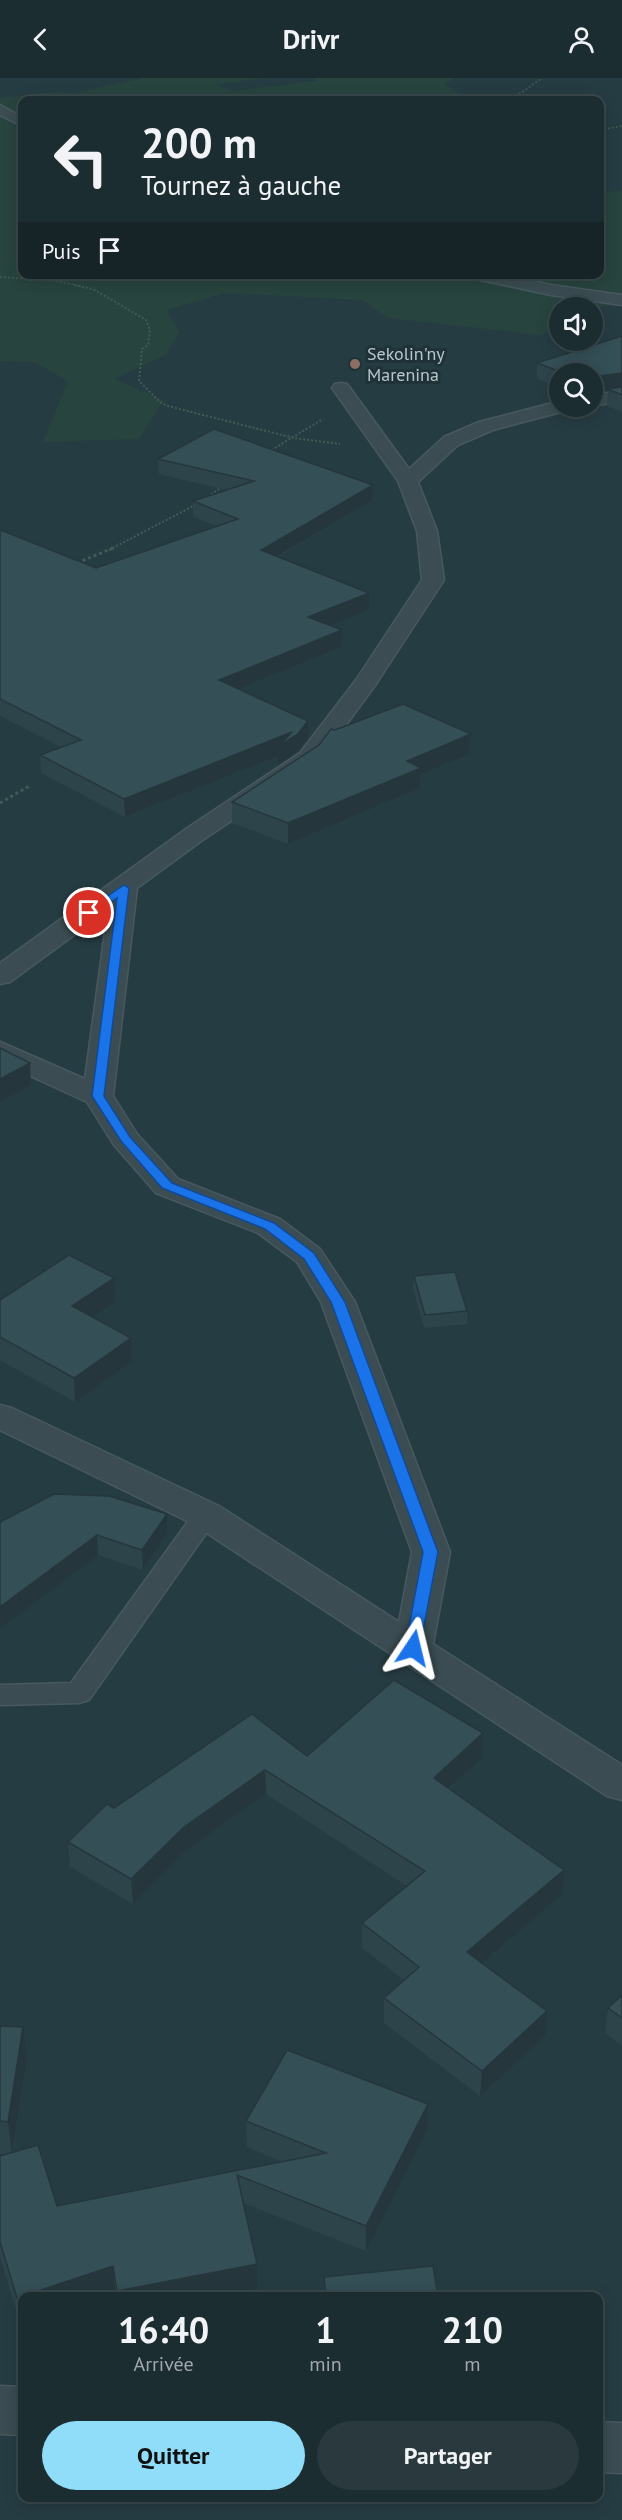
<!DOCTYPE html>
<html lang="fr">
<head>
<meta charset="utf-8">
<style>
	:root { --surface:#1c2d32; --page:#29393e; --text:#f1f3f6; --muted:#a0a8ac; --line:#3a494d; --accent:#90ddf9 }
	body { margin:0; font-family:"PT Sans",sans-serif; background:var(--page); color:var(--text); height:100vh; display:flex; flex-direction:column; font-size:22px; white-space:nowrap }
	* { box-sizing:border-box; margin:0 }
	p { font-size:20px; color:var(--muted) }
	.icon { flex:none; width:33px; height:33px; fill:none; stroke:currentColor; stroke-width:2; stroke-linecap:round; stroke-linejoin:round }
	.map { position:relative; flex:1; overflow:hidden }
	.sheet { position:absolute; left:18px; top:2214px; width:585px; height:210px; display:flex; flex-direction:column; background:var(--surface); border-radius:12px; box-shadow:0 3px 15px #0003,0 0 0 2px var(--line) }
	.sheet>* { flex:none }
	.top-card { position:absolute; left:18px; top:18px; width:586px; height:183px; border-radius:12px; box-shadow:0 3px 15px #0003,0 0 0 2px var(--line); background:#1c2d32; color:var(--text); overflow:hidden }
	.buttons { position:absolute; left:549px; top:219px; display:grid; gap:12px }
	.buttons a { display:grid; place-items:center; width:54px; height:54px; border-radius:50%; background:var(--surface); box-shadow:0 3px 15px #0003,0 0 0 2px var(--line); font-size:30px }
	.pin { position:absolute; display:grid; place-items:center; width:51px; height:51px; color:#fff; margin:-26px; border:3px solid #fff; border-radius:50%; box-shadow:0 2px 6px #0007 }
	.me { position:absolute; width:66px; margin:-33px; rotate:10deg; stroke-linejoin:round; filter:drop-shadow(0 0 4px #0008) }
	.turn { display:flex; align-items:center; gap:21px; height:126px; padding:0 24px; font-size:27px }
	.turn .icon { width:78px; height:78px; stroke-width:2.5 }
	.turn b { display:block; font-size:42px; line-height:51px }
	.then { display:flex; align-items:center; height:57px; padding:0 24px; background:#0003; gap:12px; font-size:22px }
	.eta { display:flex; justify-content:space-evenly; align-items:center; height:102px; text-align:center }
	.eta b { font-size:36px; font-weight:700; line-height:42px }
	.cta { display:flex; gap:12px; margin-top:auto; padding:12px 24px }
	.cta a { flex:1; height:69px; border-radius:36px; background:var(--accent); color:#111; font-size:24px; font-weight:700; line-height:69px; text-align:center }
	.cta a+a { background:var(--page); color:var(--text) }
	header { display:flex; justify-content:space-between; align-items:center; height:78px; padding:0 24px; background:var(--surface); font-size:27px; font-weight:700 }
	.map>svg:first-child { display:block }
</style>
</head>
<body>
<header><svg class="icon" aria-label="back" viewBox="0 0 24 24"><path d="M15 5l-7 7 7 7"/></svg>Drivr<svg class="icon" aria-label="person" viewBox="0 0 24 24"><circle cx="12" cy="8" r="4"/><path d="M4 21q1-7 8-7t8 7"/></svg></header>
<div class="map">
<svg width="622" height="2442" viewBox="0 0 622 2442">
	<rect width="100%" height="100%" fill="#263c43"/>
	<!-- green -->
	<polygon fill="#28443e" points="143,0 262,0 216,7 234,13 316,3 312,0 454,0 444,6 462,17 445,22 22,22 22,196 600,196 600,114 622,113 622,221 593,233 592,230 560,230 559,249 542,257 388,240 362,222 225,215 167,232 179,254 167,276 114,301 164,322 139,361 43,364 68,303 34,284 0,283 0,38 7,37 0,32 0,20 61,13 69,16"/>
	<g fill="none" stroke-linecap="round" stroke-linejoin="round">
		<!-- lane casing -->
		<g stroke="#47595f" stroke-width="3">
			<polygon id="lane" points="206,1428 215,1431 219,1437 89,1622 79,1625 0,1627 0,1607 71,1605 197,1431"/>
		</g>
		<!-- street casing -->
		<g stroke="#47595f" stroke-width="3">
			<g id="street">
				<polygon points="0,27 22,39 22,48 0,37"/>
				<polygon points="468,196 501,196 551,207 622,217 622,227 551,217 476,201"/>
				<polygon points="341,305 347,306 409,391 444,359 479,344 560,323 560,328 572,328 569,332 493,352 458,367 418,404 437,453 444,502 376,606 318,685 204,761 137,810 113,1018 137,1056 178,1101 280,1141 320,1171 355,1224 450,1474 433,1566 622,1687 622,1722 607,1718 193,1446 0,1352 0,1327 12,1330 219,1428 399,1544 412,1474 321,1224 297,1184 258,1155 156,1115 114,1067 87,1024 0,984 0,964 85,1001 108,832 10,904 0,906 0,885 186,751 300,675 356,602 422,502 417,453 398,403 332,310 335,306"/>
				<polygon points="622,313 622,323 592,328 592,317"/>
				<polygon points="0,2308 22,2309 22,2357 0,2356"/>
				<polygon points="598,2344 622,2345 622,2395 598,2394"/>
			</g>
		</g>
		<!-- path-far2 -->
		<g stroke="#425b55" stroke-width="1.5" stroke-dasharray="2 2" stroke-linecap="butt">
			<polyline points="504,22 524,13 542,0"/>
			<polyline points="600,52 622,48"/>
			<polyline points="0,199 56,203 81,208"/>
		</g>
		<!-- path-far1 -->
		<g stroke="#425b55" stroke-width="2" stroke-dasharray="2 2" stroke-linecap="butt">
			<polyline points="74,207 93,211 146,242 150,252 148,267 142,271 139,303 161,325 168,328 294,360 340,366"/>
			<polyline points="268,374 323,341"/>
			<polyline points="208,419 224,407"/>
			<polyline points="109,472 197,426"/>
		</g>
		<!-- path -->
		<g stroke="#425b55" stroke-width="3" stroke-dasharray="3 3" stroke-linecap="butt">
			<polyline points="77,485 113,470"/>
			<polyline points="0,725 31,707"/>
		</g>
		<!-- lane -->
		<use href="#lane" fill="#3b4d52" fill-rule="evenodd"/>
		<!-- street -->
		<use href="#street" fill="#3b4d52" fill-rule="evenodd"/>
	</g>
	<!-- wall -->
	<g fill="#2e444b">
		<polygon points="622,258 622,334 607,328 608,313 592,296 560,296 560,310 537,301 537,285"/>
		<polygon points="158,381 373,407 373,422 278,479 369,532 329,547 342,569 239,611 308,643 308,660 298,673 278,687 278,678 125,739 41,695 40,677 61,669 0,638 0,452 96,490 217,448 193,439 193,423 226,412 159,396"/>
		<polygon points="335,652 471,656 470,676 420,697 420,710 288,766 232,745 232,724 319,667"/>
		<polygon points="414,1198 467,1233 467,1246 424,1250 413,1211"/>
		<polygon points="0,1222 115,1224 92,1239 131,1260 132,1284 75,1324 0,1282"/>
		<polygon points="0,1444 167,1455 143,1492"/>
		<polygon points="483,1655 482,1680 449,1711 562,1816 482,1885 545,1958 480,2018 384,1945 384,1920 404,1902 362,1870 362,1845 407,1808 266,1716 185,1773 133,1826 70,1789 68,1764 114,1730 307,1678"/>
		<polygon points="622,1917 622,1968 605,1955 608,1930"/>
		<polygon points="0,1948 27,1982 13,2074 57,2128 283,2084 247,2069 246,2043 428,2026 427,2052 366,2173 243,2125 257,2211 220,2218 116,2218 115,2213 22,2218 22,2244 20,2245 0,2179 0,2078 6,2076 0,2076"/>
		<polygon points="324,2199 438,2218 324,2218"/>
	</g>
	<!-- shaded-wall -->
	<g fill="#25373d">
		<polygon points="622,295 622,311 608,311 608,313 592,315 593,299"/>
		<polygon points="373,407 373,422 261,488 261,472"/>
		<polygon points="369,515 369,532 308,556 308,539"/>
		<polygon points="342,552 342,569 219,619 219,602"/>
		<polygon points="308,643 308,660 298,673 278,687 278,678 125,739 124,721"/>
		<polygon points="471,656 470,676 420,697 420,710 288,766 288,745 407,683"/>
		<polygon points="30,985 31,1007 0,1024 0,1001"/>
		<polygon points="114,1200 115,1224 74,1252 72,1228"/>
		<polygon points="131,1260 132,1284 75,1324 74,1300"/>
		<polygon points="167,1436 167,1455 143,1492 142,1472"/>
		<polygon points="97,1457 98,1477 0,1551 0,1529"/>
		<polygon points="483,1655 482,1680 433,1725 434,1700"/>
		<polygon points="265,1692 266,1716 185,1773 133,1826 131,1801 184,1749"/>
		<polygon points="564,1792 562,1816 466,1899 467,1874"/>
		<polygon points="547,1933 545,1958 480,2018 482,1993"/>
		<polygon points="23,1949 27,1982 12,2076 8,2044"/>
		<polygon points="428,2026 427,2052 366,2173 366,2148"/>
		<polygon points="257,2186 257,2211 220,2218 118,2218 117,2213"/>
		<polygon points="113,2188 115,2213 100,2218 22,2218 22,2244 20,2245 17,2220"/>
	</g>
	<!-- building -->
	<g fill="#354f57" stroke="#25373d" stroke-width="1.5">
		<polygon points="622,258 622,295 592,299 592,296 566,296 537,285"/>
		<polygon points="622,309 622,317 608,311"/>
		<polygon points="214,351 373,407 261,472 369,515 308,539 342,552 219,602 308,643 298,656 278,669 292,654 124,721 40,677 81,662 0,621 0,452 96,490 238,441 193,423 254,403 158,381"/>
		<polygon points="403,626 471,656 407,683 421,690 288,745 232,724 319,667 331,651 335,652"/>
		<polygon points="0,970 30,985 0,1001"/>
		<polygon points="69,1177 114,1200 72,1228 131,1260 74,1300 0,1259 0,1222"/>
		<polygon points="455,1194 467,1233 425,1237 414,1198"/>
		<polygon points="54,1416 109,1418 167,1436 142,1472 97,1457 0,1529 0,1444"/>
		<polygon points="394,1602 483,1655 434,1700 564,1792 467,1874 547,1933 482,1993 384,1920 419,1889 362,1845 425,1793 265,1692 184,1749 131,1801 68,1764 107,1726 114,1730 252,1636 307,1678"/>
		<polygon points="622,1917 622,1940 608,1930"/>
		<polygon points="0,1948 23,1949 8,2044 0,2043"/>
		<polygon points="287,1972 428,2026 366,2148 237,2097 257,2186 117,2213 113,2188 17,2220 0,2164 0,2078 38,2067 57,2128 326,2075 246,2043"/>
		<polygon points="433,2188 438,2218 326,2218 324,2199"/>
	</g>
	<!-- route -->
	<polygon fill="#1a73e8" stroke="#114b97" stroke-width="1.5" points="124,807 129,810 104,1018 130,1059 172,1105 274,1145 314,1175 345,1224 438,1474 419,1574 407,1574 405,1570 423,1474 331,1224 304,1181 265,1151 162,1110 121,1063 92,1018 117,820 93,838 89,839 83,835"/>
	<!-- markers -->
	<circle fill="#8d6e63" stroke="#1f3238" stroke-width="2" cx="355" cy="286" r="6"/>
	<g text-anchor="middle" stroke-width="6" stroke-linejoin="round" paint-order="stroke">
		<!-- far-poi labels -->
		<g font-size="18" fill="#b8c7cc" stroke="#1f3238" text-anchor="start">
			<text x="367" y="282">Sekolin'ny<tspan x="367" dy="21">Marenina</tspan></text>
		</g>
	</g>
</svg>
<div class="buttons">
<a><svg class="icon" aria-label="sound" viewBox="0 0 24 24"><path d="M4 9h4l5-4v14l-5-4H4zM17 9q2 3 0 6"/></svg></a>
<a><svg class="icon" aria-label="search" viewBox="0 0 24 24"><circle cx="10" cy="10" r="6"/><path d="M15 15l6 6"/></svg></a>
</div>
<div class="pin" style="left:89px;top:835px;background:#d93025"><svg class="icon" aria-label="arrive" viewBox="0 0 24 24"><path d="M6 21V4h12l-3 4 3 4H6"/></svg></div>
<svg class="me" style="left:413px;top:1570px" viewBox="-20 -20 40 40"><path d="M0-17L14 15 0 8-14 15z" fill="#1a73e8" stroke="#fff" stroke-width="4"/></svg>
<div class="top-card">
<div class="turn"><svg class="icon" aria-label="left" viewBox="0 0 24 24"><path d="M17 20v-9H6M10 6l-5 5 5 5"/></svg><div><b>200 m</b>Tournez à gauche</div></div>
<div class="then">Puis<svg class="icon" aria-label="arrive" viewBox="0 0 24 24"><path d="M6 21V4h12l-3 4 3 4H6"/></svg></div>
</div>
<section class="sheet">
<div class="eta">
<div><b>16:40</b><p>Arrivée</p></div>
<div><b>1</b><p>min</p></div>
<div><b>210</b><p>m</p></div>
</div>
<div class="cta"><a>Quitter</a><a>Partager</a></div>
</section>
</div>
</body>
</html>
